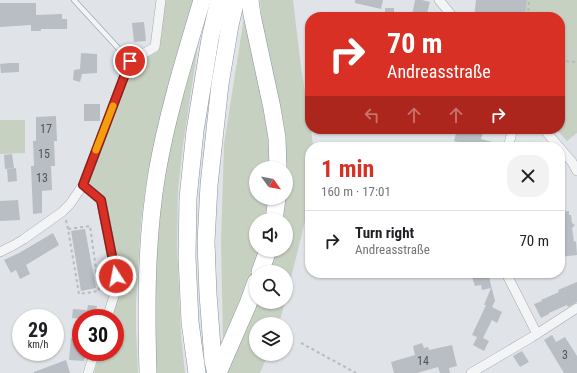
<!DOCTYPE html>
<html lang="en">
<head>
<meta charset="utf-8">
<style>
	:root { --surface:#fff; --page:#f2f2f2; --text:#202124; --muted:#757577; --line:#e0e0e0; --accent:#d93025 }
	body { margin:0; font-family:"Roboto Condensed",sans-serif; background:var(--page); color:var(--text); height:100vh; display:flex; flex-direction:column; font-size:15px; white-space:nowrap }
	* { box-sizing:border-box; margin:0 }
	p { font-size:13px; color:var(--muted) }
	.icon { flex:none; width:22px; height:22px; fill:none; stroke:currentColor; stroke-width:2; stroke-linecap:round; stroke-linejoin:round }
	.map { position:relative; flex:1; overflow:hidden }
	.panel { position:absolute; left:305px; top:142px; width:260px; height:136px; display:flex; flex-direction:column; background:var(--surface); border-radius:16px; box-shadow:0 1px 3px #0004 }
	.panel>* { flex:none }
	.top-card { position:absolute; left:305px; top:12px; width:260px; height:122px; border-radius:16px; box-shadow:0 1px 3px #0004; background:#d93025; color:#fff; overflow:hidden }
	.needle { width:26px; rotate:123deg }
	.buttons { position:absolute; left:249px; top:161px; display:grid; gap:8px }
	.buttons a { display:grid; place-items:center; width:44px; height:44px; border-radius:50%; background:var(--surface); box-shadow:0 1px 3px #0004; font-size:20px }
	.speed { position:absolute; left:12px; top:309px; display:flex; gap:8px; font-size:20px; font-weight:700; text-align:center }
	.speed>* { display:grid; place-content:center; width:52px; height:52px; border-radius:50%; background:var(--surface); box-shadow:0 1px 3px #0004; line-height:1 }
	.speed small { font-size:10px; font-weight:400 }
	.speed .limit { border:6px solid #d22; background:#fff; color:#111 }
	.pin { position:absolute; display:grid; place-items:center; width:34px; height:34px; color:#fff; margin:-17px; border:2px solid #fff; border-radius:50%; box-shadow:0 1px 4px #0007 }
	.me { position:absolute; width:44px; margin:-22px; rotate:349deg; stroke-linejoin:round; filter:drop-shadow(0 0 3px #0008) }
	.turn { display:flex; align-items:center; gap:14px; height:84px; padding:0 16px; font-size:18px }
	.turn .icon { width:52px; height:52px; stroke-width:2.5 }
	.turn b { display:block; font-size:28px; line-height:34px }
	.lanes { display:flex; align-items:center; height:38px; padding:0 16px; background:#0003; justify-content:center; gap:20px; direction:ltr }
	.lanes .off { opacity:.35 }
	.round { display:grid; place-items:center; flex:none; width:42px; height:42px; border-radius:16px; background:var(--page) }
	.headline { display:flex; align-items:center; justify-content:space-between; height:68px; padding:0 16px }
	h1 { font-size:24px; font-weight:700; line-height:30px; color:var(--accent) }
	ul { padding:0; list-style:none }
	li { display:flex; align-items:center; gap:12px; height:60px; padding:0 16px; border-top:1px solid var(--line) }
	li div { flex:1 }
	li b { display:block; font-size:15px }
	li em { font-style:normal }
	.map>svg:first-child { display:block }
</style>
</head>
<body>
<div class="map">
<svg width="577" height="373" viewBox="0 0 577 373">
	<rect width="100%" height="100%" fill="#e0e4e8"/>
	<!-- green -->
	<g fill="#c7d1c2">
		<polygon points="165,0 194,0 161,117 147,177 141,221 136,303 136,330 138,373 94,373 100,352 115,352 115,318 111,318 118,269 106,201 86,184 133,65 158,51"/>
		<polygon points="260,0 293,0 301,67 310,123 310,129 311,129 313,145 313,147 310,147 310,201 286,298 286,272 269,272 276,250 286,250 286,220 282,220 285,198 286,198 286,146 281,111 263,33"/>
		<polygon points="527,0 577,0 577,133 567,141 556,129 560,129 560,17 525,17"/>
		<polygon points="245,11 268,113 272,168 256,168 256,198 271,198 268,220 256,220 256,250 261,250 256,268 223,342 221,241 224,144"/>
		<polygon points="199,38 183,145 178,190 177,245 181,336 185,373 156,373 154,285 160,194 177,117"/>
		<polygon points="0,120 25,120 25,153 0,154"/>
		<polygon points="258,302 285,302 279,324 256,324 256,354 268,354 260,373 228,373 228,369"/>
	</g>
	<!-- building -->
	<g fill="#b8bec4">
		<polygon points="355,0 383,0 381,9 355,3"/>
		<polygon points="415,0 422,0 430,2 426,17 412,15"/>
		<polygon points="476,0 527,0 525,17 474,17"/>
		<polygon points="0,3 36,3 36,15 62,14 62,19 67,19 67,29 41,29 41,31 31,31 31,25 0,27"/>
		<rect x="385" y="8" width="9" height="9"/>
		<polygon points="144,22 146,41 134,42 132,23"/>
		<polygon points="81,53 97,54 97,73 82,74 80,82 73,80 74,70 80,69"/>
		<polygon points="9,63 19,63 19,72 1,73 0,64"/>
		<rect x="84" y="104" width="16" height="17"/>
		<polygon points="56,116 57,141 54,141 55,166 51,166 52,190 42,191 42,213 33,214 31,166 34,166 33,141 36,141 36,117"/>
		<polygon points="457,129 484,129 481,139 500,144 500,147 478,147 454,141"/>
		<polygon points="12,154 14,168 5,169 4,155"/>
		<polygon points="16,168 17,181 8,182 7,169"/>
		<polygon points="18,200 20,220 0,221 0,201"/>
		<polygon points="569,211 569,215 571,215 572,223 575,225 572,228 574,242 576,241 577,255 560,257 560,212"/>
		<polygon points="85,229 96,288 81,291 71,231"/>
		<polygon points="53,233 59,245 26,265 30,274 20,279 16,270 11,273 4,260 19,253"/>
		<polygon points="479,273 488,273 495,301 492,307 502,312 497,323 492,320 483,338 489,341 484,351 473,345 477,337 472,335 486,305 484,305 491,288 482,290 481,285 475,286 472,277 479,276"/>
		<polygon points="577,282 577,302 568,307 567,305 549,313 549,314 541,318 534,304 542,301 541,300 559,292 558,290"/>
		<polygon points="88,305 97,306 96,312 100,313 100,318 81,318 81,319 72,318 73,309 87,310"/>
		<polygon points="75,322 81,323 81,352 85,352 84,361 69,360 71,338 74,339"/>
		<polygon points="552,335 556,342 565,337 577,356 577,373 564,373 544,340"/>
		<polygon points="422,343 424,348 428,347 429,350 452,345 457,366 449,368 450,373 440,373 438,367 417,373 394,373 391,362 415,355 413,346"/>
		<polygon points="522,351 529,362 520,367 513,356"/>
		<polygon points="66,360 70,373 34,373 34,372"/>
	</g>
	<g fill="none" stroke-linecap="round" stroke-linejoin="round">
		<!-- lane casing -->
		<g stroke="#a6abb1" stroke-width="6">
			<polyline id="lane" points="74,0 130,61"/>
		</g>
		<!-- street casing -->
		<g stroke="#a6abb1" stroke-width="10">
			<g id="street">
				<polyline points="439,0 453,17"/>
				<polyline points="544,129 559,147"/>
				<polyline points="508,147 513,129"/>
				<polyline points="560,148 572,162 577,171"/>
				<polyline points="83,185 101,200 116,276 115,293 107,318"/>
				<polyline points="0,252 14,245 24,239 62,212 70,204 83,185 130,61 155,47 161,0"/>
				<polyline points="506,273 537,334"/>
				<polyline points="88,373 95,352"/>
				<polyline points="471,373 532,337 577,308"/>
			</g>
		</g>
		<!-- highway casing -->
		<g stroke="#89939d" stroke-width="18">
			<g id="highway">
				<polyline points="250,0 252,15 272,108 277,138 278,168"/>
				<polyline points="274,220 277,198"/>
				<polyline points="260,272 268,250"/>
				<path d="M148 373C146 306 146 239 157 173 167 115 185 57 202 0"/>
				<polyline points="197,373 190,322 187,257 188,198 195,131 210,39 219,0"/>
				<polyline points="216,373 213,361 208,294 206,242 209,185 220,84 230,25 236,0"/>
				<polyline points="218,373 248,304 256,282"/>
			</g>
		</g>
		<!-- path -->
		<g stroke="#b7babe" stroke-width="2" stroke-dasharray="3 3" stroke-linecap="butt">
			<polyline points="528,17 529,0"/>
			<polyline points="560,61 577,62"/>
			<polyline points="66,220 68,229 79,294 99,291 90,226 68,229"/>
			<polyline points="301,343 356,373"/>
		</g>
		<!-- lane -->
		<use href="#lane" stroke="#f3f4f6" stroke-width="4.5"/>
		<!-- street -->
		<use href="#street" stroke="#f3f4f6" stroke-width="9"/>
		<!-- highway -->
		<use href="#highway" stroke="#fff" stroke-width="17"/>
	</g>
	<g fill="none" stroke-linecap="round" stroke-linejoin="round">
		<!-- route casing -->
		<g stroke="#8d1f18" stroke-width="10">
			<polyline id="route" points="116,276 101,200 83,185 130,61"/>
		</g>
		<!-- route -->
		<use href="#route" stroke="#d93025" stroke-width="7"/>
		<!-- slow -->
		<polyline stroke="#f59e0b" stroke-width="7" points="96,150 113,106"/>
	</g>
	<g text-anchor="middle" stroke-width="3" stroke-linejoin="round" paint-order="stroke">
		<!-- number labels -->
		<g font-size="12" fill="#4e565f">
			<text x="46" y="133">17</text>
			<text x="44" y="158">15</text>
			<text x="42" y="182">13</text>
			<text x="565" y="359">3</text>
			<text x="423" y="365">14</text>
		</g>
	</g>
</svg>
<div class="buttons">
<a><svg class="needle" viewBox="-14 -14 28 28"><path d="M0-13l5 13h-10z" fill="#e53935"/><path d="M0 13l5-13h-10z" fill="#757577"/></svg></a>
<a><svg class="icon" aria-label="sound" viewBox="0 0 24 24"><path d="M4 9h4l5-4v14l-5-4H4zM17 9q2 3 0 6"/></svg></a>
<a><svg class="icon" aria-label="search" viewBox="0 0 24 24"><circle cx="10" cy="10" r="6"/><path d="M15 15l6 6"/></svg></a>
<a><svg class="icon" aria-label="layers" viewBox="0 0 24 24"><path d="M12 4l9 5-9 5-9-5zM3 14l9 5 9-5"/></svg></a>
</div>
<div class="speed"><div>29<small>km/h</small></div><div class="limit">30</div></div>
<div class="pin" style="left:130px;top:61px;background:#d93025"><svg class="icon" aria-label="arrive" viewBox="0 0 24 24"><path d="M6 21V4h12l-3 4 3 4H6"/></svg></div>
<svg class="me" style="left:116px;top:276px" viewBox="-20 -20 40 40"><circle r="17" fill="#d93025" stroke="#fff" stroke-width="3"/><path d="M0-11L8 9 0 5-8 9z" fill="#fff"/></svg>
<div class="top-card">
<div class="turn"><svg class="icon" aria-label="right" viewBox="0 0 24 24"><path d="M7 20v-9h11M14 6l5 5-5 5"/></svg><div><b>70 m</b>Andreasstraße</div></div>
<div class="lanes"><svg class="icon off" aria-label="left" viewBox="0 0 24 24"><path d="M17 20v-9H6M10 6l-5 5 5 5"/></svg><svg class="icon off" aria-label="ahead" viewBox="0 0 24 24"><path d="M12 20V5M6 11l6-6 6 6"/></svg><svg class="icon off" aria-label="ahead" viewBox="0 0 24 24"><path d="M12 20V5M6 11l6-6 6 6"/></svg><svg class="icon" aria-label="right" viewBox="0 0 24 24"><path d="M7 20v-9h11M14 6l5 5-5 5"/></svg></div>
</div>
<section class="panel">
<div class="headline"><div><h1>1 min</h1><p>160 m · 17:01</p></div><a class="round"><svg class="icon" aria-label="close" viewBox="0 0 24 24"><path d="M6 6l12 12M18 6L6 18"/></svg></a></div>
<ul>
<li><svg class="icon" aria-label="right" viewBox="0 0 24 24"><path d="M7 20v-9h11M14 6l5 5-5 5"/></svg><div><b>Turn right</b><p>Andreasstraße</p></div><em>70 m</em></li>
</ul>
</section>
</div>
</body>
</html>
